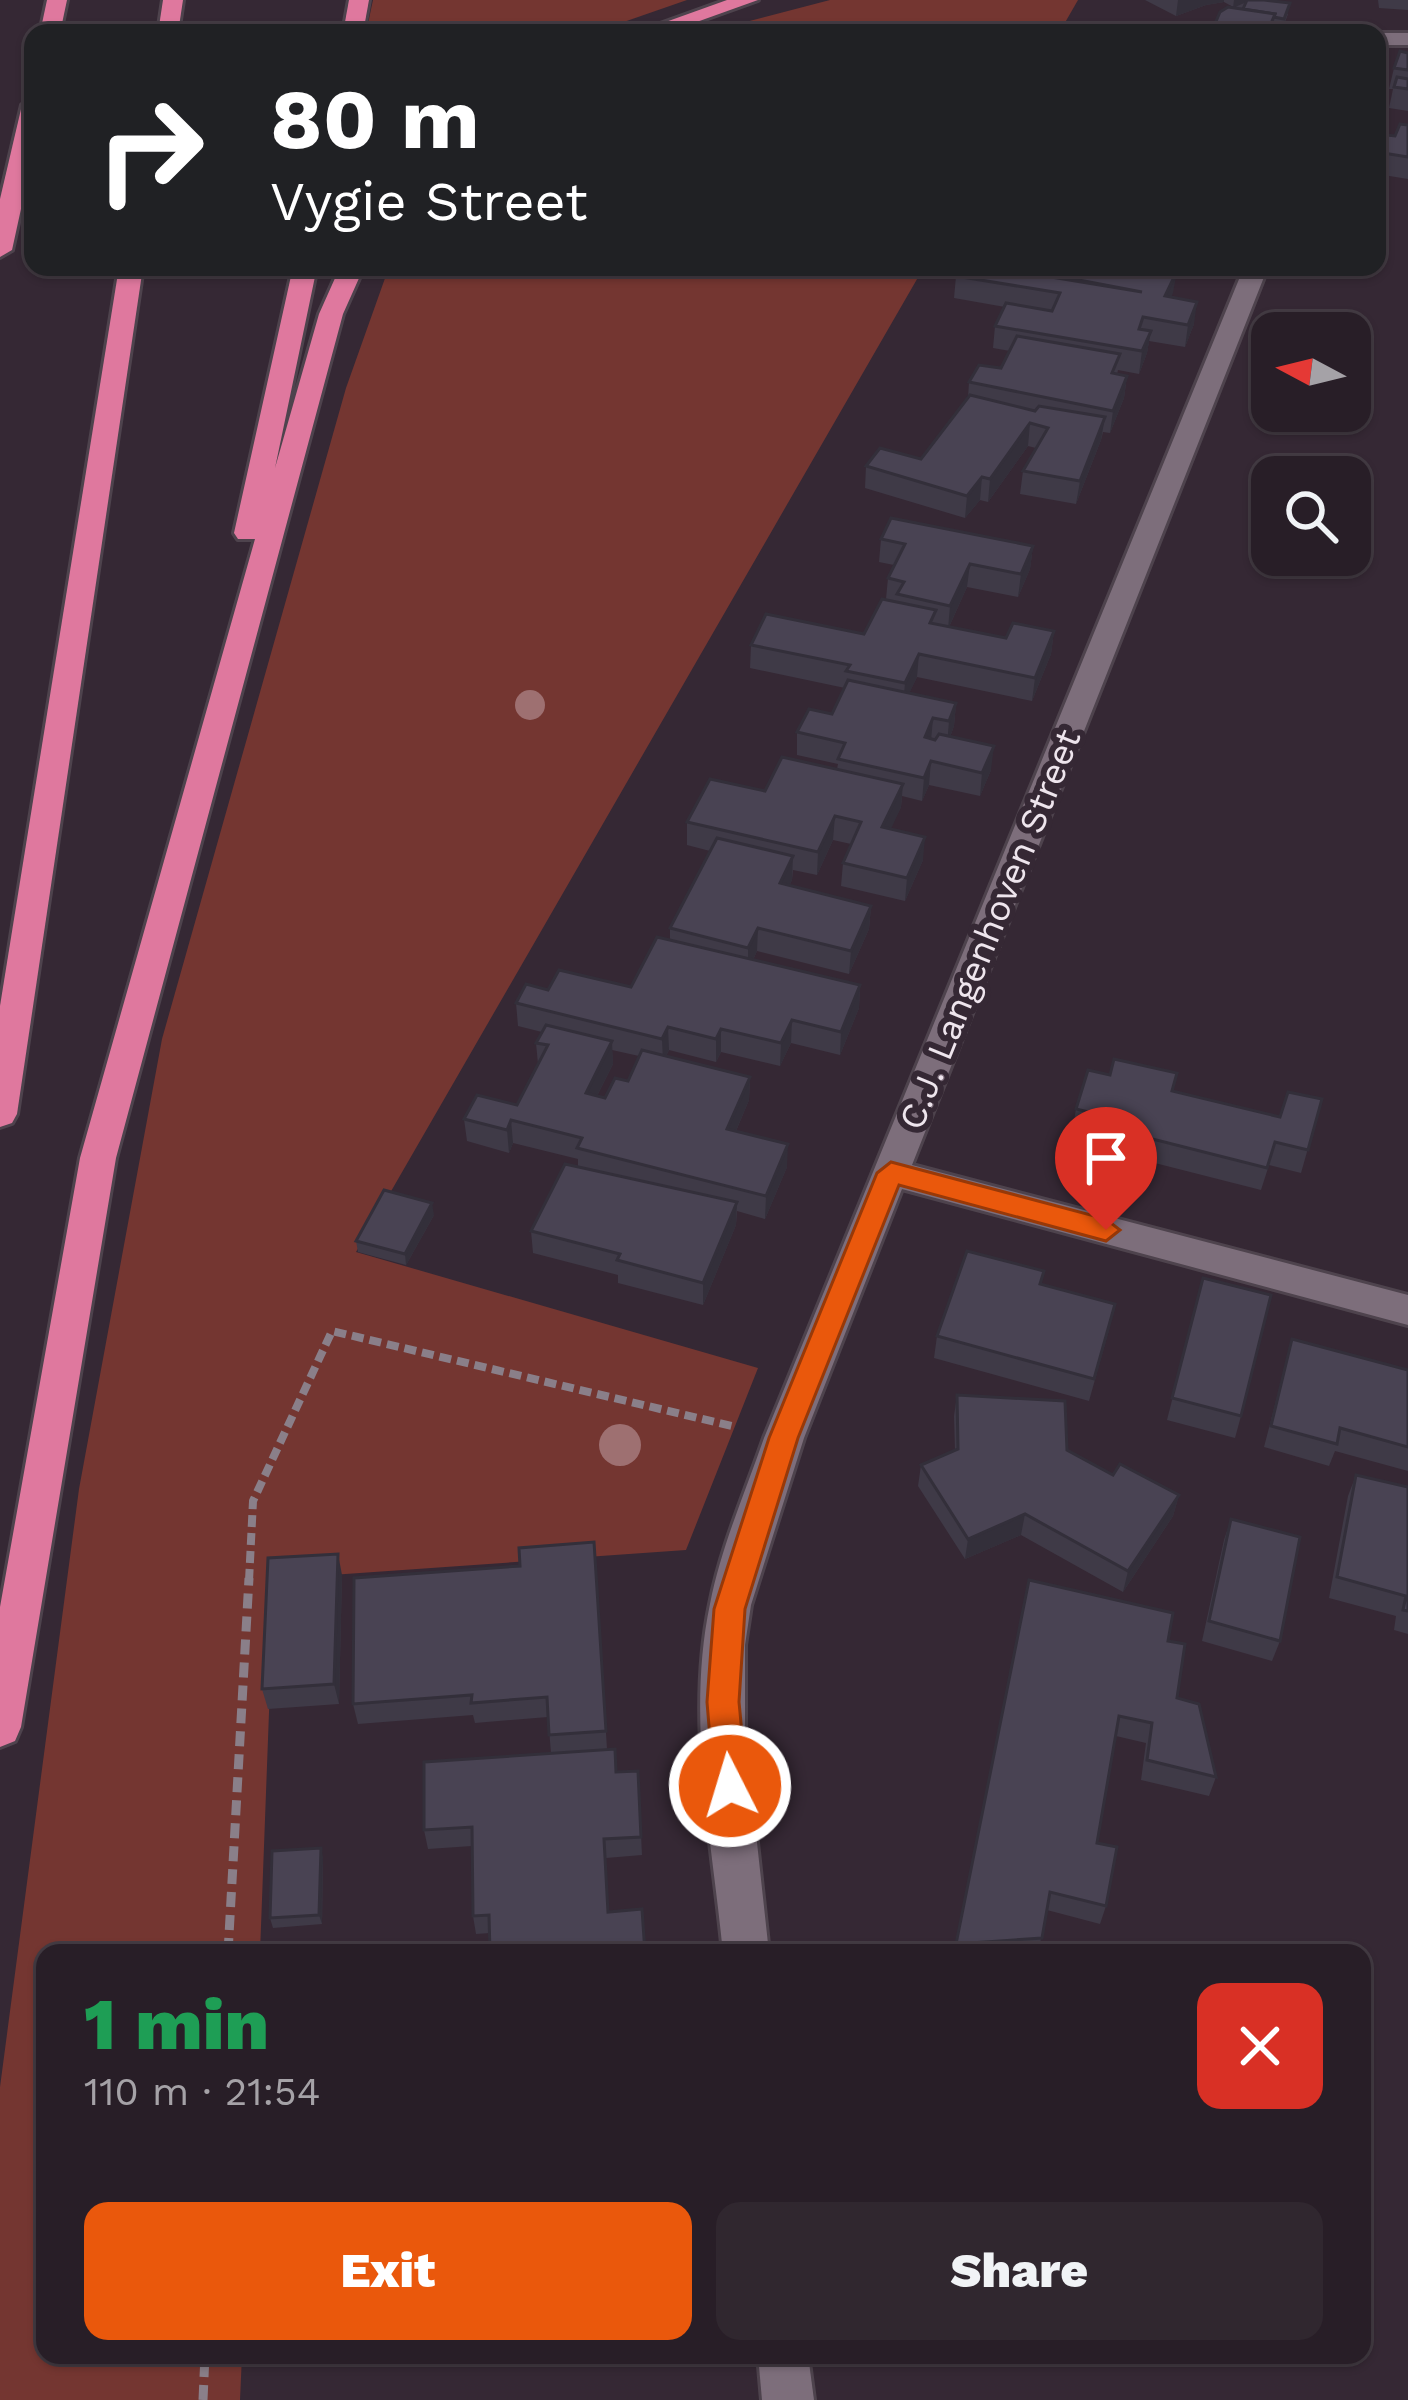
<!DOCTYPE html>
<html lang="en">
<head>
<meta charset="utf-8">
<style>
	:root { --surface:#281e27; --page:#30272f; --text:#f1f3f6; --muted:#a5a2a7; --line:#443c44; --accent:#ea580c }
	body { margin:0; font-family:"Work Sans",sans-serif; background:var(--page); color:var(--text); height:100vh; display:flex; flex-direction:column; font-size:45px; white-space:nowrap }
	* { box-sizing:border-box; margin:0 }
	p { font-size:39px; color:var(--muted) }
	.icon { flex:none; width:66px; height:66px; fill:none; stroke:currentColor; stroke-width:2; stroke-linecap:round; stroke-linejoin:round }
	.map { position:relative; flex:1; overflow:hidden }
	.drawer { position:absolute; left:36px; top:1944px; width:1335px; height:420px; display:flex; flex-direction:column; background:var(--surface); border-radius:24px; box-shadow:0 3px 9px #0004,0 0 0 3px var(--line) }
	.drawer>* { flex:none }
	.hud { position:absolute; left:24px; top:24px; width:1362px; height:252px; border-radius:24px; box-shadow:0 3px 9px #0004,0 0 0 3px var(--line); background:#202124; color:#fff; overflow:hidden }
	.needle { width:78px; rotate:277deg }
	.fabs { position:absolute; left:1251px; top:312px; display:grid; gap:24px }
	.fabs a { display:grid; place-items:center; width:120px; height:120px; border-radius:24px; background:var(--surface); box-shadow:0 3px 9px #0004,0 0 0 3px var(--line); font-size:60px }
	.pin { position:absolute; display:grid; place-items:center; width:102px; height:102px; color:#fff; margin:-123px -51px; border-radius:50% 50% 50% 0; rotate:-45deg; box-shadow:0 0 12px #0007 }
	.pin .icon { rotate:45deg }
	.me { position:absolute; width:132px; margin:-66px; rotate:355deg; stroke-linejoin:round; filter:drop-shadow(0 0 9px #0008) }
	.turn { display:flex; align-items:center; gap:42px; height:252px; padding:0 48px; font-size:54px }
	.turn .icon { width:156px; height:156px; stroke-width:2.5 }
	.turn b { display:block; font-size:84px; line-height:102px }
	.round { display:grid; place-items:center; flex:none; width:126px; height:126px; border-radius:24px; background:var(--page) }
	.head { display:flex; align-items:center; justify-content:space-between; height:204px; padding:0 48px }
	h1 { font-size:72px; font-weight:800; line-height:90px; color:#1e9e55 }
	.action { display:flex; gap:24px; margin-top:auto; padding:24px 48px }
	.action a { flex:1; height:138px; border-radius:24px; background:var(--accent); color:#fff; font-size:48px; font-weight:800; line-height:138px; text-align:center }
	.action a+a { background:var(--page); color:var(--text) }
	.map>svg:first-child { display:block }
</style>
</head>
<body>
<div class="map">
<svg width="1408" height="2400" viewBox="0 0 1408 2400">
	<rect width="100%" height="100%" fill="#352834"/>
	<!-- green -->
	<g fill="#743631">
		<polygon points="373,0 687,0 592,33 366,33"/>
		<polygon points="830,0 1078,0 1059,33 703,33"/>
		<polygon points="389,267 924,267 356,1252 758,1368 686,1550 274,1579 260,1953 45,1953 45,2355 242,2355 240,2400 0,2400 0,2087 79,1489 162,1039 346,388"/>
	</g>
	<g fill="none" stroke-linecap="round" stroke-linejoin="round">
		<!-- street casing -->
		<g stroke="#4e434d" stroke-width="6">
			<g id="street">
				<polygon points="1376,33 1408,33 1408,45 1377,45"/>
				<path d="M1244 267H1268L912 1165 1408 1295V1325L902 1189 804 1438 751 1605 745 1645V1732L769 1953H723C712 1839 686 1718 710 1604 721 1547 745 1493 764 1438Z"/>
				<polygon points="758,2355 808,2355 814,2400 762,2400"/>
			</g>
		</g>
		<!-- highway casing -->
		<g stroke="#4e434d" stroke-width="6">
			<g id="highway">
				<polygon points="47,0 67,0 60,33 40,33"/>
				<polygon points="163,0 183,0 178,33 158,33"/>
				<polygon points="349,0 369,0 363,33 343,33"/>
				<polygon points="727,0 758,0 666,33 635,33"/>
				<polygon points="33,98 33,154 12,250 0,257 0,199 22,105"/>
				<polygon points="119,267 143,267 17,1114 12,1123 0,1127 0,1006"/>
				<polygon points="293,267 317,267 275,468 319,314 340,267 364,267 343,314 116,1158 21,1727 15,1741 0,1747 0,1607 80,1158 255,539 238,539 234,533"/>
			</g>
		</g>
		<!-- path-far1 -->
		<polyline stroke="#8a7f89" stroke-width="8" stroke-dasharray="12 6" stroke-linecap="butt" points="249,1581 253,1501 332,1331 736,1427"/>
		<!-- path -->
		<g stroke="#8a7f89" stroke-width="9" stroke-dasharray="15 8" stroke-linecap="butt">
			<polyline points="228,1953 249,1578"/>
			<polyline points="203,2400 205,2355"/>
		</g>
		<!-- street -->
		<use href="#street" fill="#7d6e7b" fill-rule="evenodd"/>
		<!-- highway -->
		<use href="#highway" fill="#df789e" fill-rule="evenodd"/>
	</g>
	<!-- trees -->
	<g fill="#9e7071">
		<circle cx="530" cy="705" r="15"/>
		<circle cx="620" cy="1445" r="21"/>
	</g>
	<!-- wall -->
	<g fill="#3f3a47" fill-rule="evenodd">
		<polygon points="1145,0 1264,0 1288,14 1282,30 1272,28 1224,2 1206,5 1176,16"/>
		<polygon points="1378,0 1408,0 1408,10 1379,8"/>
		<polygon points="1408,53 1408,111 1389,108 1393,89 1389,89 1394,68"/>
		<polygon points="1408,125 1408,179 1377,174 1377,152"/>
		<polygon points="1008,267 1177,271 1171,297 1194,324 1185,347 1149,341 1147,353 1139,374 1118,370 1117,374 1127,376 1124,398 1110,433 1103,432 1101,440 1076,504 1020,494 1023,471 1036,448 1028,446 988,502 980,500 965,518 865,488 866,466 921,459 968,398 969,382 1001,368 1010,351 993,348 995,326 1005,307 954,298 956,276 1008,270"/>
		<path d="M881 539 1033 546 1030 569 1018 597 967 587 949 627 1006 638 1054 631 1051 654 1032 701 917 677 909 693 956 703 954 726 950 737 991 770 980 796 929 785 922 801 902 796 901 807 890 829 923 860 905 901 841 886 843 863 851 844 833 840 817 875 793 870 792 880 789 886 871 906 869 929 849 974 757 951 753 960 860 985 859 1008 840 1055 791 1043 780 1066 721 1052 716 1062 669 1050 666 1056 750 1077 749 1100 736 1131 787 1167 765 1219 737 1211 736 1225 703 1305 618 1283V1275L533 1253 531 1231 578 1167V1159L513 1143 509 1153 467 1141 464 1119 517 1105 538 1064 536 1043 542 1032 518 1026 516 1003 548 990 631 987 670 940V928L710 851 687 845V822L765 791 837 769 838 764 797 755V732L832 714 845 688 750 668 751 645 864 634 886 599 888 578 894 565 879 562ZM612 1050 639 1056 628 1081 605 1098 597 1096 613 1064Z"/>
		<polygon points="1173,1091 1280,1117 1322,1099 1301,1173 1269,1165 1261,1190 1088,1146 1090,1136 1072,1132 1076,1109"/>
		<polygon points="434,1215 406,1265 358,1252 356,1241"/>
		<polygon points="1203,1278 1241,1416 1235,1438 1167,1420"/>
		<polygon points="1042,1284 1110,1326 1089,1401 934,1358 937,1336"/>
		<polygon points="1292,1339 1408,1370 1408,1471 1335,1451 1329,1466 1264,1447"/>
		<polygon points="957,1395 1113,1475 1179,1495 1173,1516 1123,1592 1021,1535 965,1559 918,1486 921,1465 955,1451 954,1416"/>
		<polygon points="1356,1475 1408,1487 1408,1634 1394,1630 1396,1616 1329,1598 1348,1496"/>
		<polygon points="1231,1519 1280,1641 1272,1661 1202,1641 1224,1540"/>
		<polygon points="594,1542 607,1749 616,1772 638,1771 642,1855 606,1858 490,1933 476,1934 473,1916 472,1846 428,1849 424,1830 551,1753 548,1717 475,1723 473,1715 358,1724 353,1704 520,1566"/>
		<polygon points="342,1575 339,1704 268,1709 262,1689"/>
		<polygon points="1025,1601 1168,1641 1177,1698 1216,1777 1209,1796 1141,1780 1146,1743 1116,1736 1097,1843 1106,1906 1100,1924 1047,1910 1038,1953 954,1953"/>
		<polygon points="323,1857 322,1924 273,1928 270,1918"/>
	</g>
	<!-- shaded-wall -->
	<g fill="#332f3a">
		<polygon points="1178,0 1224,0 1224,2 1206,5 1176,16"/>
		<polygon points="1234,0 1251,0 1233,8"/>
		<polygon points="1177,271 1173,293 1162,318 1165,296"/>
		<polygon points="1197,302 1194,324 1185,347 1188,325"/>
		<polygon points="1151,331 1147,353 1139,374 1142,351"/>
		<polygon points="1127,376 1124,398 1110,433 1113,411"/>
		<polygon points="1105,417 1101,440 1076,504 1080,481"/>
		<polygon points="1030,423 1028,446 988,502 990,479"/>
		<polygon points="982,477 980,500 965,518 967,496"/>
		<polygon points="1033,546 1030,569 1018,597 1021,574"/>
		<polygon points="970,564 967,587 948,629 950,606"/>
		<polygon points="1054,631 1051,654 1032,701 1035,678"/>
		<polygon points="919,654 917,677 903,706 905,683"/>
		<polygon points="956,703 954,726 947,745 949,721"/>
		<polygon points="933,718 931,741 925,737"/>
		<polygon points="994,746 991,770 980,796 982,773"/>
		<polygon points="931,761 929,785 922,801 924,778"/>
		<polygon points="903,784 901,807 881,851 882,827"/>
		<polygon points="835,816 833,840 817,875 818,852"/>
		<polygon points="925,837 923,860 905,901 907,878"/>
		<polygon points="793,856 792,880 779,907 780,883"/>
		<polygon points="871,906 869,929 849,974 851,951"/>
		<polygon points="758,928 757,951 748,971 748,948"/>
		<polygon points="860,985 859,1008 840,1055 841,1032"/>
		<polygon points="792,1020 791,1043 780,1066 781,1043"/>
		<polygon points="668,1027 669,1050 663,1062 662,1039"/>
		<polygon points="721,1029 721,1052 716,1062 716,1039"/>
		<polygon points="612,1041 613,1064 587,1116 586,1093"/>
		<polygon points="750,1077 749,1100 727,1152 727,1129"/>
		<polygon points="511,1120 513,1143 509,1153 507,1130"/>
		<polygon points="788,1144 787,1167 765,1219 766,1196"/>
		<polygon points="737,1202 736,1225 703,1305 703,1283"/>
		<polygon points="432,1203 434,1215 406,1265 405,1254"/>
		<polygon points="1179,1495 1173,1516 1123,1592 1128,1571"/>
		<polygon points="1025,1514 1021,1535 965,1559 968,1539"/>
		<polygon points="338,1554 342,1575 339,1704 334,1684"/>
		<polygon points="321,1848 323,1857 322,1924 319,1915"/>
	</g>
	<!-- building -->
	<g fill="#494353" stroke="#332f3a" stroke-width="3">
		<polygon points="1247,0 1264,0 1290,3 1284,19 1274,17 1275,14 1243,9"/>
		<polygon points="1228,7 1275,14 1267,33 1211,33 1220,12"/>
		<polygon points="1400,51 1408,53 1408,70 1394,68"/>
		<polygon points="1397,77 1408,79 1408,89 1394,87"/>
		<polygon points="1400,124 1408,125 1408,157 1377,152 1377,134 1395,136"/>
		<polygon points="960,267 991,267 1142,292 1011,267 1167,267 1166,269 1177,271 1165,296 1197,302 1188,325 1143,317 1139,329 1151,331 1142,351 995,326 1006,303 1052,311 1060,293 956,276"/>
		<polygon points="1017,336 1120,354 1112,373 1127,376 1113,411 969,382 979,365 1001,368"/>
		<polygon points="970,395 1035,411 1039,406 1105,417 1080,481 1023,471 1048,428 1030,423 990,479 982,477 967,496 866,466 880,448 921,459"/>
		<polygon points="891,518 1033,546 1021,574 970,564 950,606 897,594 904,582 888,578 905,544 881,539"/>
		<polygon points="882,599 936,610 930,623 1006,638 1013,623 1054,631 1035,678 919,654 905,683 846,671 850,665 751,645 766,614 864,634"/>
		<polygon points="848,680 956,703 949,721 933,718 925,737 935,740 939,734 994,746 982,773 931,761 924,778 838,759 845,743 797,732 809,709 832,714"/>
		<polygon points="782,757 903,784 882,827 925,837 907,878 843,863 861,822 835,816 818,852 687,822 710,779 765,791"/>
		<polygon points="717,838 793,856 780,883 871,906 851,951 758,928 748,948 670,928"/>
		<polygon points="657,937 860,985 841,1032 792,1020 781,1043 721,1029 716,1039 668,1027 662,1039 516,1003 526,984 548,990 559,970 631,987"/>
		<polygon points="546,1025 612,1041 586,1093 605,1098 615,1078 628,1081 642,1050 750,1077 727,1129 788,1144 766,1196 577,1148 582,1138 511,1120 507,1130 464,1119 477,1095 517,1105 548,1045 536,1043"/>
		<polygon points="1114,1059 1177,1073 1172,1091 1280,1117 1288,1092 1322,1099 1308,1150 1275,1142 1267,1168 1093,1124 1097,1114 1076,1109 1088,1070 1110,1075"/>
		<polygon points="565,1164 737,1202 703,1283 617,1260 620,1254 531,1231"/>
		<polygon points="384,1190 432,1203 405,1254 356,1241"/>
		<polygon points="967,1251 1044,1271 1040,1284 1115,1304 1094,1379 937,1336"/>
		<polygon points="1203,1278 1271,1295 1241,1416 1172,1398"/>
		<polygon points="1292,1339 1408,1370 1408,1447 1340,1428 1337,1444 1271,1426"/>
		<polygon points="957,1395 1065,1401 1067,1450 1113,1475 1120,1464 1179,1495 1128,1571 1025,1514 968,1539 921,1465 958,1449"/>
		<polygon points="1356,1475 1408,1487 1408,1611 1403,1610 1406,1596 1337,1577"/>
		<polygon points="1231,1519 1300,1537 1280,1641 1209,1621"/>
		<polygon points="594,1542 606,1731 549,1735 547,1697 471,1703 472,1695 353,1704 354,1578 520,1566 519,1548"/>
		<polygon points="338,1554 334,1684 262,1689 268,1558"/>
		<polygon points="1029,1580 1173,1613 1168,1641 1185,1644 1177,1698 1199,1704 1216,1777 1147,1760 1152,1723 1119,1716 1097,1843 1117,1847 1106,1906 1050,1892 1042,1938 956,1944"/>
		<polygon points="615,1749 616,1772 638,1771 641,1837 604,1839 608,1912 642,1909 645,1953 490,1953 489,1915 473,1916 472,1827 424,1830 424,1762"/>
		<polygon points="321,1848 319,1915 270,1918 272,1851"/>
	</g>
	<!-- route -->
	<polygon fill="#ea580c" stroke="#983908" stroke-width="3" points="891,1162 1106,1219 1120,1230 1106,1241 899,1185 798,1438 745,1609 739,1702 747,1786 742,1796 730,1801 719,1796 714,1786 707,1702 714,1609 769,1438 877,1173"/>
	<g text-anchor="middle" stroke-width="12" stroke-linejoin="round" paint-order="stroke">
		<!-- street labels -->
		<g font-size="36" fill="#eee5ed" stroke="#352834">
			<text transform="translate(989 929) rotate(-68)" y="13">C.J. Langenhoven Street</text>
		</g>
	</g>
</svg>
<div class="fabs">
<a><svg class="needle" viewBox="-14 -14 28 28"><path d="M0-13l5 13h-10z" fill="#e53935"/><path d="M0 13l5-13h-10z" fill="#a5a2a7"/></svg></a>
<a><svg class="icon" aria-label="search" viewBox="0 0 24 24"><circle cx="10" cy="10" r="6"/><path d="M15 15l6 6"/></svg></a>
</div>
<div class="pin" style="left:1106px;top:1230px;background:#d93025"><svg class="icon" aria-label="arrive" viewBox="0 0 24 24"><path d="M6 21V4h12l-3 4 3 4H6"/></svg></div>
<svg class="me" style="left:730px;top:1786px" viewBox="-20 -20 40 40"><circle r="17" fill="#ea580c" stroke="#fff" stroke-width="3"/><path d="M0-11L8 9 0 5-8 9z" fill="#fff"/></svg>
<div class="hud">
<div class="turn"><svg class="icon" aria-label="right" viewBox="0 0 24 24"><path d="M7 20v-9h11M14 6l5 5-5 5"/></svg><div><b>80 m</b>Vygie Street</div></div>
</div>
<section class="drawer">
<div class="head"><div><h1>1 min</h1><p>110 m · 21:54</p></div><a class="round" style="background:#d93025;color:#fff"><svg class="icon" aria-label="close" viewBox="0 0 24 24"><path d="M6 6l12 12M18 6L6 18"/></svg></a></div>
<div class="action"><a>Exit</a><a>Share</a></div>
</section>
</div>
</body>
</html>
